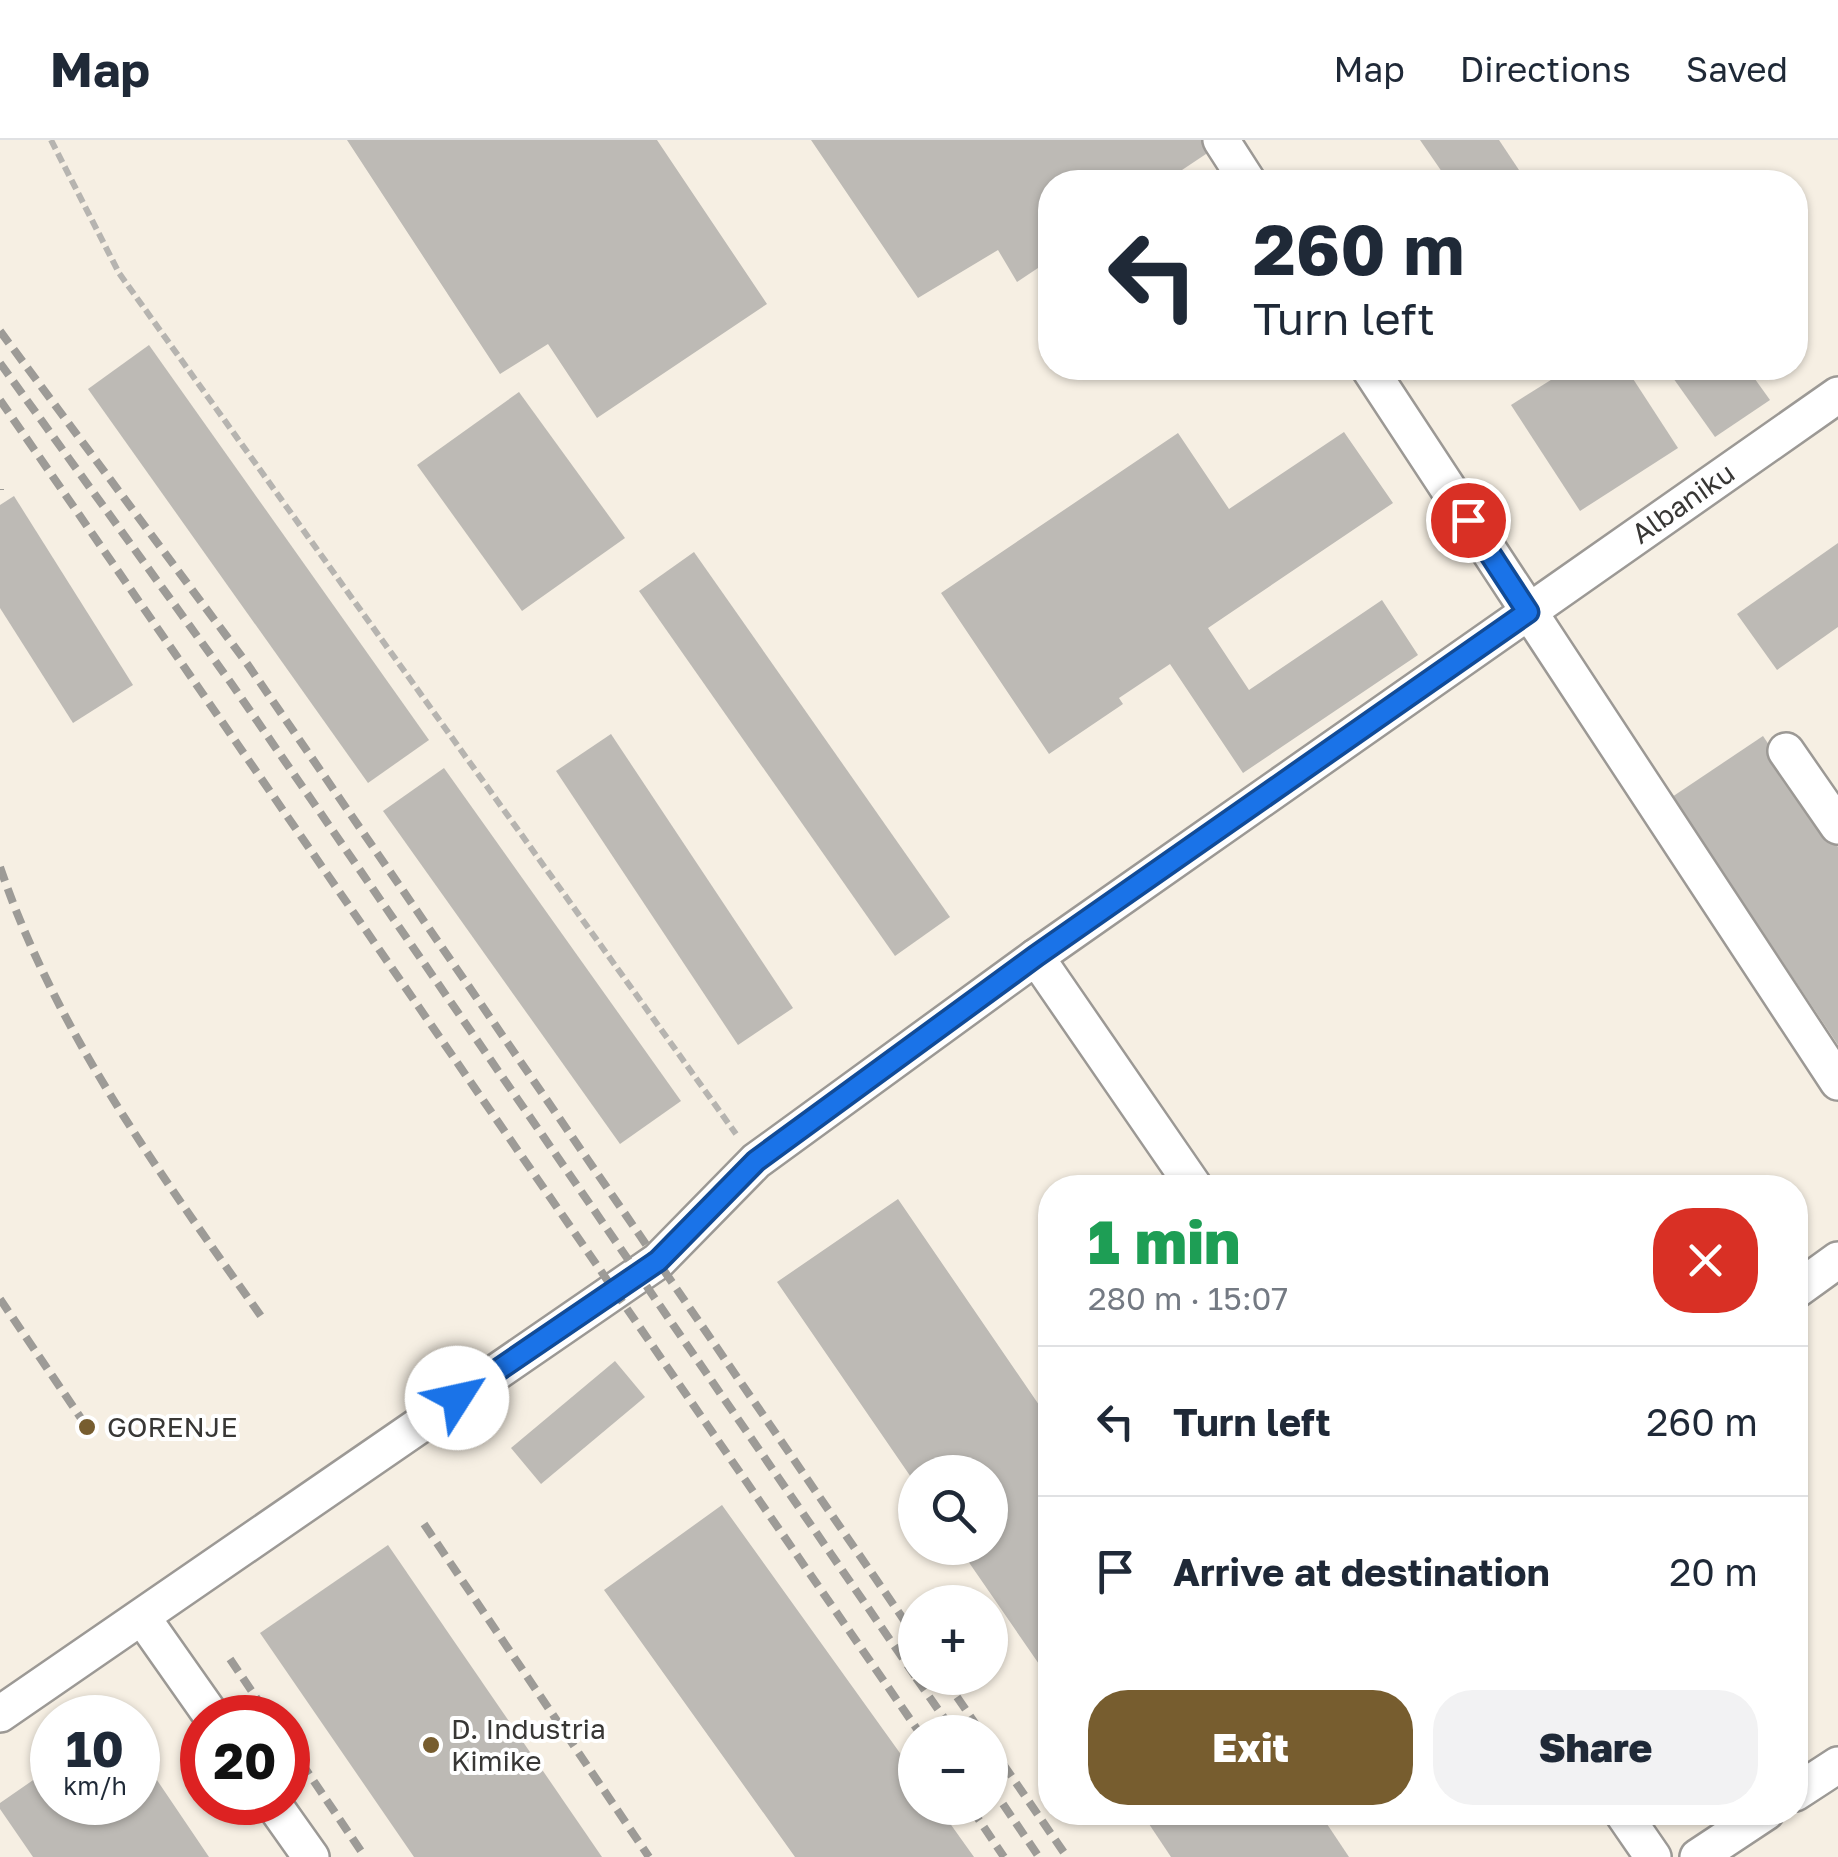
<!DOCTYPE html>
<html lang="en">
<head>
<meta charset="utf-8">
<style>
	:root { --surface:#fff; --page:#f2f2f3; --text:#1f2937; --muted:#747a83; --line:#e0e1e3; --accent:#775d2f }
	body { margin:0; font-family:"Golos Text",sans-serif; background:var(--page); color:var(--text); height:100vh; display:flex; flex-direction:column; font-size:38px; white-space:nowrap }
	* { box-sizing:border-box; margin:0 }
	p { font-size:32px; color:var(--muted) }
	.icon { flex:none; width:55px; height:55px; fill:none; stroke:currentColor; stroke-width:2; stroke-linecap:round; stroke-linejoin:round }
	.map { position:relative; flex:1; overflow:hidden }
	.side { position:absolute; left:1038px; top:1035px; width:770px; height:650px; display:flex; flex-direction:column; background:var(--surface); border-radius:40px; box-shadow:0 2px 8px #0004 }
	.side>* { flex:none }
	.top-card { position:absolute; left:1038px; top:30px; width:770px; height:210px; border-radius:40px; box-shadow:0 2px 8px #0004; background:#fff; color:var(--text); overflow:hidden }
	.buttons { position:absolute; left:898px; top:1315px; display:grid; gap:20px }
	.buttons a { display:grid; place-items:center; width:110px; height:110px; border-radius:50%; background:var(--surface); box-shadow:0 2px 8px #0004; font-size:50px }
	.speed { position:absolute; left:30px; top:1555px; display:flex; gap:20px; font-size:50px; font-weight:700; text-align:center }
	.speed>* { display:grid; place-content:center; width:130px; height:130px; border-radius:50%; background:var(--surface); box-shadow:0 2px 8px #0004; line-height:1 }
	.speed small { font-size:25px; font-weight:400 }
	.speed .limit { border:15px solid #d22; background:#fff; color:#111 }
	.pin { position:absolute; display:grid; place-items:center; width:85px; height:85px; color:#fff; margin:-42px; border:5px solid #fff; border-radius:50%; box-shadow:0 2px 10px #0007 }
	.me { position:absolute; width:110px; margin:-55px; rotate:55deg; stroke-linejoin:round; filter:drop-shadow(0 0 8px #0008) }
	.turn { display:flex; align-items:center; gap:35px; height:210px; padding:0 50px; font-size:45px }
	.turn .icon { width:130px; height:130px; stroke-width:2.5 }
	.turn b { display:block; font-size:70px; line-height:85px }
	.round { display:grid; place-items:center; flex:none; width:105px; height:105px; border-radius:40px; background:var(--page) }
	.summary { display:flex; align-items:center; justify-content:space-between; height:170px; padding:0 50px }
	h1 { font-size:60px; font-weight:800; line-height:75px; color:#1e9e55 }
	.action { display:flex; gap:20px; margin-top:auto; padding:20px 50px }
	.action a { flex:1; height:115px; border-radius:40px; background:var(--accent); color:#fff; font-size:40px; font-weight:800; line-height:115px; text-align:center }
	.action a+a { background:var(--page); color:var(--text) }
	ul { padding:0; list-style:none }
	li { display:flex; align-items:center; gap:30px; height:150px; padding:0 50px; border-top:2px solid var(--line) }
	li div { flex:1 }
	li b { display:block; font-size:38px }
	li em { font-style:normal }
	header { display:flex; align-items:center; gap:60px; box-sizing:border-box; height:140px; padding:0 50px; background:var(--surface); border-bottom:2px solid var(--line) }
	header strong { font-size:48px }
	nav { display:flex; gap:55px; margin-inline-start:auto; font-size:35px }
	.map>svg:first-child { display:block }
</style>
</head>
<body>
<header>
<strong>Map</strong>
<nav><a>Map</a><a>Directions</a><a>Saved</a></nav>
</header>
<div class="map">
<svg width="1838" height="1717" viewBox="0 0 1838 1717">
	<rect width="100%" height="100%" fill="#fefbf6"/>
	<!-- built -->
	<path fill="#f6efe3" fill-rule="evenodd" d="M0 0H1838V1717H0ZM1050 42H1795V228H1050ZM1050 1048H1795V1672H1050ZM915 1332H990V1408H915ZM915 1462H990V1538H915ZM52 1578H138V1662H52ZM202 1578H288V1662H202ZM915 1592H990V1668H915Z"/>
	<!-- building -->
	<g fill="#bdbab5">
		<polygon points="347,0 657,0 767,164 597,278 548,204 500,234"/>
		<polygon points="811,0 1201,0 1209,12 1164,42 1050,42 1050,120 1017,142 998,110 918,158"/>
		<polygon points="1420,0 1499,0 1527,42 1449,42"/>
		<polygon points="149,205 429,600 368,643 88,249"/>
		<polygon points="1570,228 1626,228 1678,308 1580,371 1511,265"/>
		<polygon points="1666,228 1747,228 1770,260 1715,297"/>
		<polygon points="519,252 625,398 522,471 417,325"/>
		<polygon points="1344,292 1393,363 1208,488 1249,550 1382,460 1418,515 1243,633 1170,524 1119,558 1123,564 1049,614 941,453 1178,293 1229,369"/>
		<polygon points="14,356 133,545 73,583 0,468 0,365"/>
		<polygon points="1838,403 1838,487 1777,530 1737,474"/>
		<polygon points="694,412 950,777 895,816 639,451"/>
		<polygon points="611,594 793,868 738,905 556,631"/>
		<polygon points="1763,596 1838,707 1838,905 1672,657"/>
		<polygon points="444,628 681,961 620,1004 383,671"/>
		<polygon points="898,1059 1050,1281 1050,1540 959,1408 990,1408 990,1332 915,1332 915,1343 777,1142"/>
		<polygon points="615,1221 645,1257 541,1344 511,1308"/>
		<polygon points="722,1365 915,1634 915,1668 939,1668 974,1717 795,1717 604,1450"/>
		<polygon points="388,1405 602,1717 414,1717 260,1493"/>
		<polygon points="138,1612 209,1717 33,1717 0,1669 0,1663 52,1627 52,1662 138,1662"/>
		<polygon points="1141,1672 1319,1672 1349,1717 1171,1717"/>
	</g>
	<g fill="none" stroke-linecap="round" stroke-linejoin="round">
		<!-- minor casing -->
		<g stroke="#9c9995" stroke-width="40">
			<g id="minor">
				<polyline points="1221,0 1248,42"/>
				<polyline points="1369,228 1838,942"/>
				<polyline points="1786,611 1838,686"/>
				<polyline points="1036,817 1838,255"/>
				<polyline points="1795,1151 1838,1120"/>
				<polyline points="142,1477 213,1578"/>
				<polyline points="0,1574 658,1121 756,1021 1036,817 1195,1048"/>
				<polyline points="1795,1653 1838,1625"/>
				<polyline points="272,1662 311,1717"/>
				<polyline points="1622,1672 1653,1717"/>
				<polyline points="1698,1717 1766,1672"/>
			</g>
		</g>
		<!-- path -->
		<polyline stroke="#b6b4b0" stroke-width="6" stroke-dasharray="10 5" stroke-linecap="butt" points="51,0 119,133 736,994"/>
		<!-- minor -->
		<use href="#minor" stroke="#fff" stroke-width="35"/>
		<!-- rail -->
		<g stroke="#9d9b97" stroke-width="8" stroke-dasharray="15 8" stroke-linecap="butt">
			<polyline points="0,191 248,525 915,1496"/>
			<polyline points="0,223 231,543 915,1536"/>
			<polyline points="0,260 919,1592"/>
			<polyline points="0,349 0,350"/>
			<path d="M0 727C57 895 162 1036 263 1179"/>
			<polyline points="0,1159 87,1287"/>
			<polyline points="424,1384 649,1717"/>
			<polyline points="230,1519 270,1578"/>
			<polyline points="916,1538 954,1592"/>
			<polyline points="944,1538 981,1592"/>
			<polyline points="288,1603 365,1717"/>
			<polyline points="990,1605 1067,1717"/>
			<polyline points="990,1645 1039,1717"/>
			<polyline points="971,1668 1004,1717"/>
		</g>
	</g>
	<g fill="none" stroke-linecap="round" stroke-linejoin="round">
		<!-- route casing -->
		<g stroke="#114b97" stroke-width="25">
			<polyline id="route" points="457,1258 658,1121 756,1021 1036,816 1528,472 1468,380"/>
		</g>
		<!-- route -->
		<use href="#route" stroke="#1a73e8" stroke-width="18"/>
	</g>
	<!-- markers -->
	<g fill="#775d2f" stroke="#fff" stroke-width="4">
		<circle cx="87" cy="1287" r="10"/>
		<circle cx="431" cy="1605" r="10"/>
	</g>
	<g text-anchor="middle" stroke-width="8" stroke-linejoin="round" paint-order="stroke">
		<!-- street labels -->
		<g font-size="28" fill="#383735" stroke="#fff">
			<text transform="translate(1683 363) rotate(-35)" y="10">Albaniku</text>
		</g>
		<!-- poi labels -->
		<g font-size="28" fill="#383735" stroke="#fff" text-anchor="start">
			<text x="107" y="1297">GORENJE</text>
			<text x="451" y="1599">D. Industria<tspan x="451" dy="32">Kimike</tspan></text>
		</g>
	</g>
</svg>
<div class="buttons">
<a><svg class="icon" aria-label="search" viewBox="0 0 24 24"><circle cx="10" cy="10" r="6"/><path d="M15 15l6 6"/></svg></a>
<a>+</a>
<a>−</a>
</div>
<div class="speed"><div>10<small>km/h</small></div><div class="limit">20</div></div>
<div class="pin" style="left:1468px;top:380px;background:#d93025"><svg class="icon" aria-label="arrive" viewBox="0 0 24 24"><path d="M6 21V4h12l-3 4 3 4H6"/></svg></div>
<svg class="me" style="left:457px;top:1258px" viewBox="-20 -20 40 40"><circle r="19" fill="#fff"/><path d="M0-13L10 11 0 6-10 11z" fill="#1a73e8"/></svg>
<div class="top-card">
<div class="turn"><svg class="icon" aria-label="left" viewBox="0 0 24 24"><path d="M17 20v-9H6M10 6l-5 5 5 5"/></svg><div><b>260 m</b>Turn left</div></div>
</div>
<section class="side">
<div class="summary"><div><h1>1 min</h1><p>280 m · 15:07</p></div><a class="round" style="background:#d93025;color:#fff"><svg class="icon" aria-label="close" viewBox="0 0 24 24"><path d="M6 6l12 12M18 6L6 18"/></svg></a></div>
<ul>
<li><svg class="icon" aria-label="left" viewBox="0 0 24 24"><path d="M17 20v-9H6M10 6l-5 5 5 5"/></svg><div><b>Turn left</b></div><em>260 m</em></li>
<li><svg class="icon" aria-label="arrive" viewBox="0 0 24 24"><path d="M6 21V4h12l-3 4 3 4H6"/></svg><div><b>Arrive at destination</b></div><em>20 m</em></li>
</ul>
<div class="action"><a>Exit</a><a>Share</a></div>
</section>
</div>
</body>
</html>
